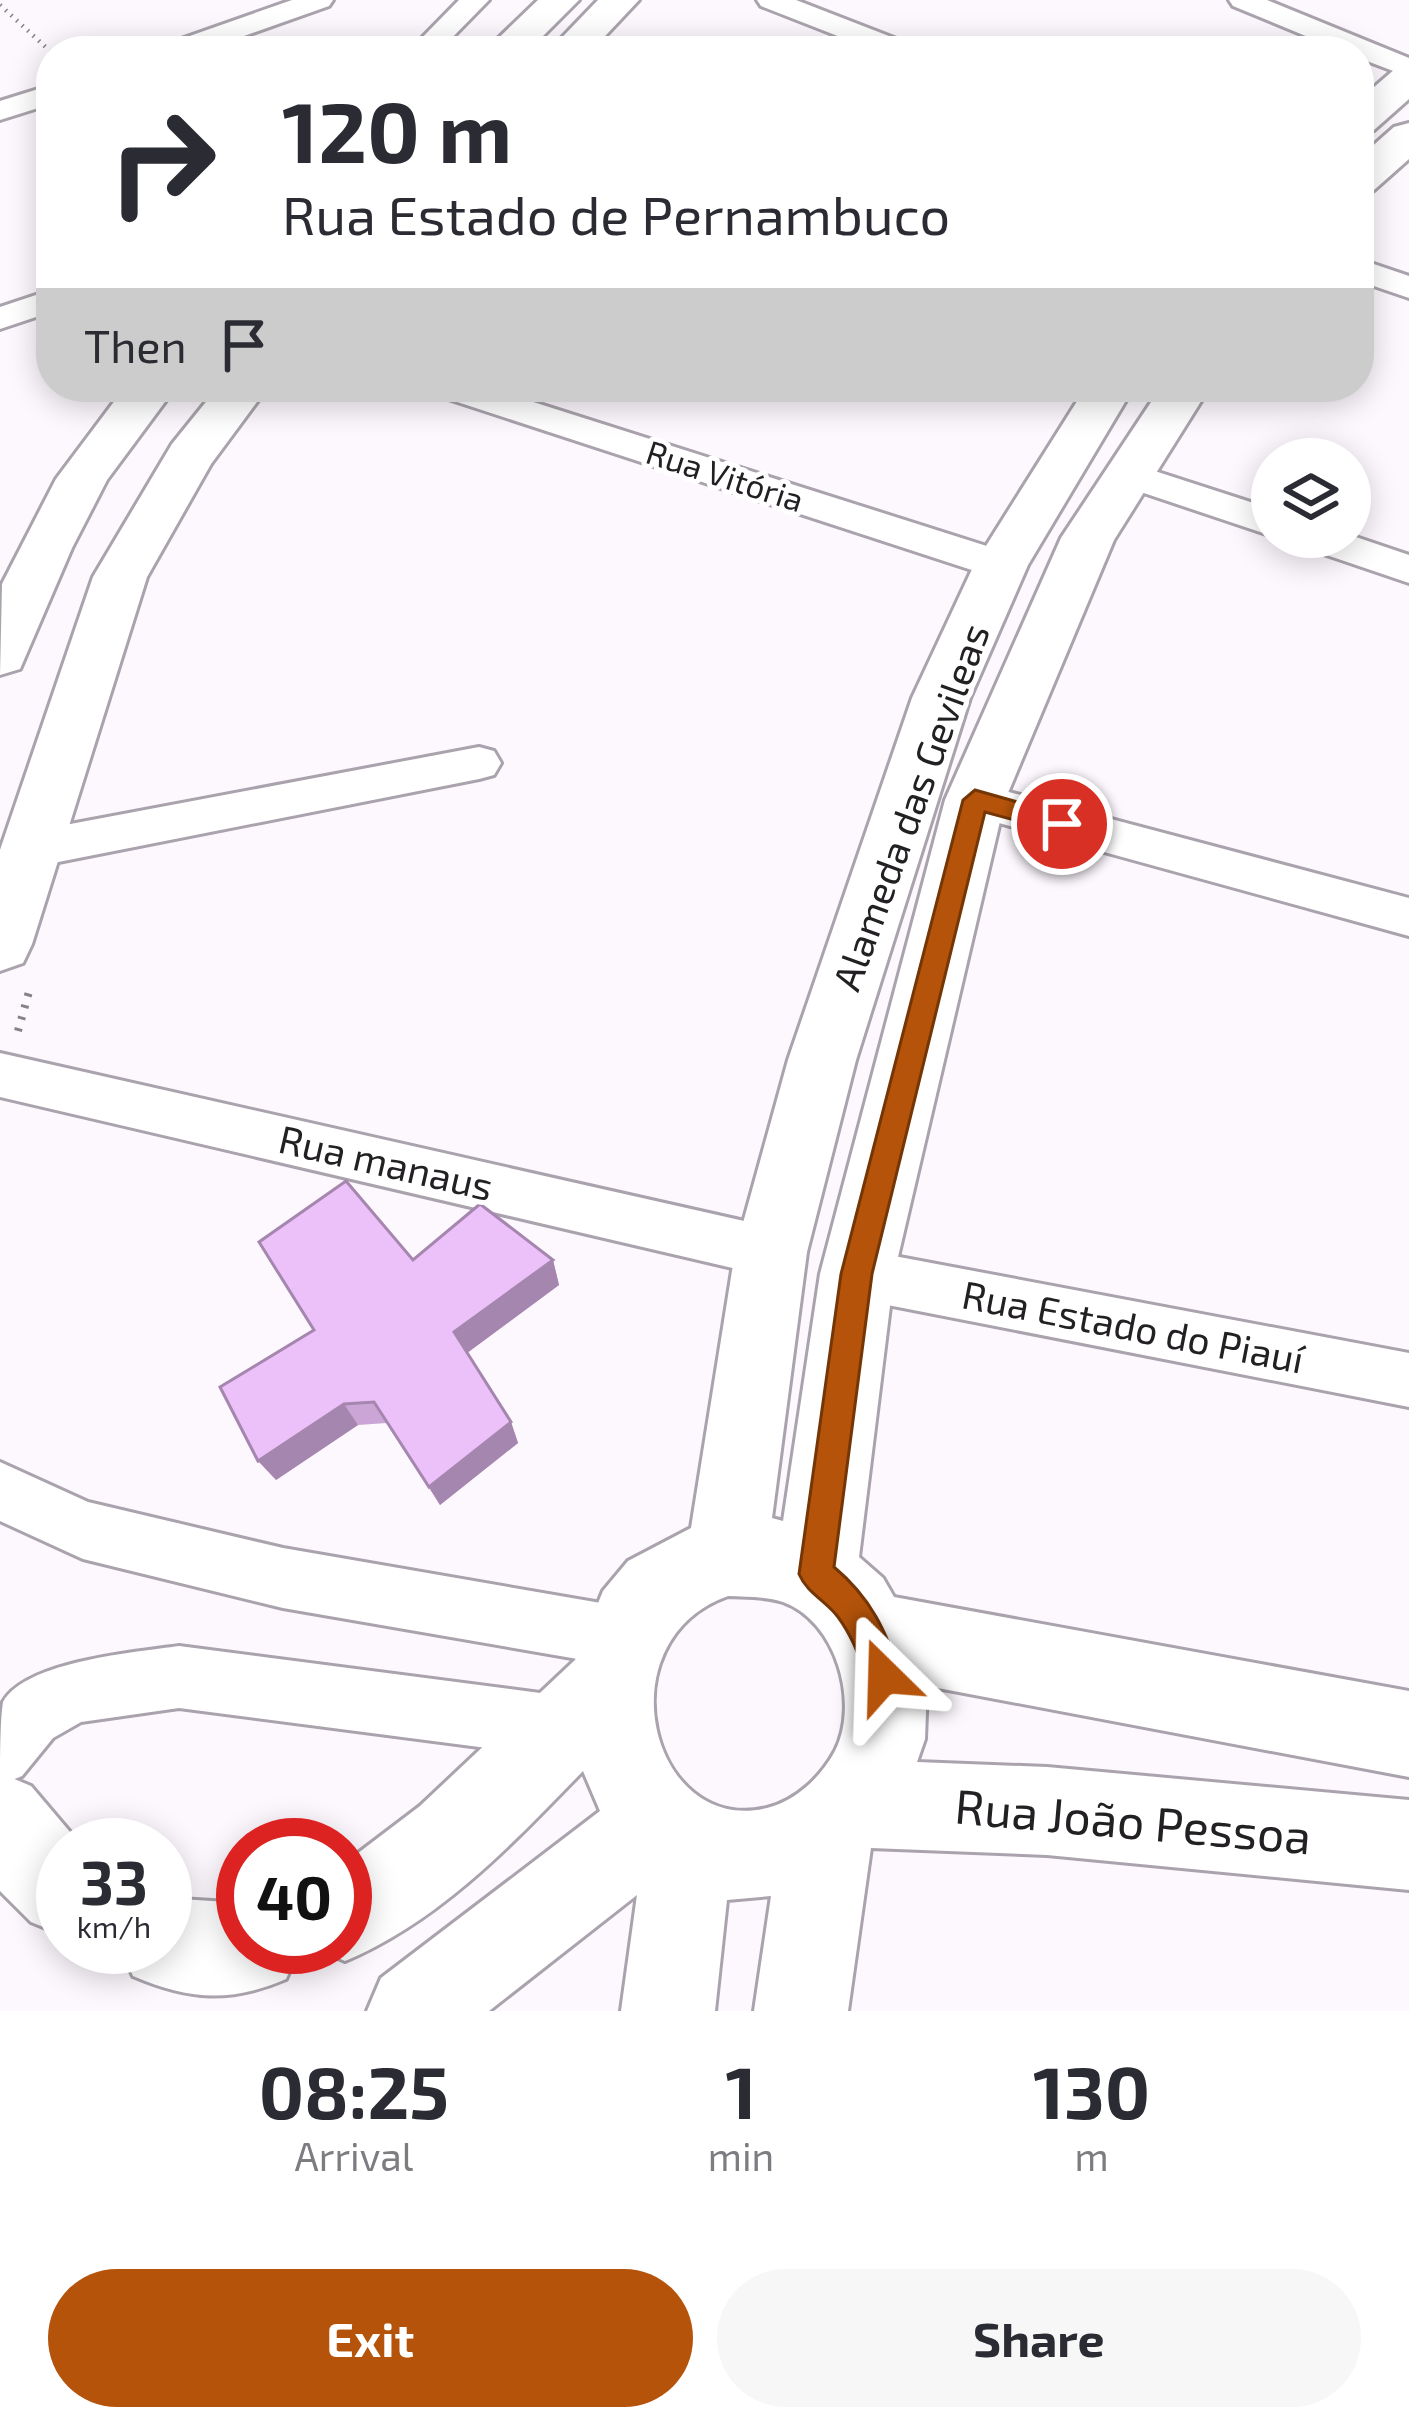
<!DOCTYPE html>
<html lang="en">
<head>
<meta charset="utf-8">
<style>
	:root { --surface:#fff; --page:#f7f7f7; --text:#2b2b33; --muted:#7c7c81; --accent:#b45309 }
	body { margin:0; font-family:"Exo 2",sans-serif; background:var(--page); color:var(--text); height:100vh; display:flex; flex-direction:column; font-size:45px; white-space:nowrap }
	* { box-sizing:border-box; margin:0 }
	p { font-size:39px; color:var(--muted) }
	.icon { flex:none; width:66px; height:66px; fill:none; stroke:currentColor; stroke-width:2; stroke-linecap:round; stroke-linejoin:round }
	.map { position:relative; height:2011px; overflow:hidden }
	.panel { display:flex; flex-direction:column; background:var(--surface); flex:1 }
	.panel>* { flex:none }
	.top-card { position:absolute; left:36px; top:36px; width:1338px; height:366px; border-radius:48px; box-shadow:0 6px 30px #0003; background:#fff; color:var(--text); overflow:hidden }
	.tools { position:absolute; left:1251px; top:438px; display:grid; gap:24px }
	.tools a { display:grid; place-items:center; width:120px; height:120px; border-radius:50%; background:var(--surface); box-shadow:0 6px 30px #0003; font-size:60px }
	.speed { position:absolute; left:36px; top:1818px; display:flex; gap:24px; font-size:60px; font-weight:700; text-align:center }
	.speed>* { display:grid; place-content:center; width:156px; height:156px; border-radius:50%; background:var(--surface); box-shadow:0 6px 30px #0003; line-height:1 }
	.speed small { font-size:30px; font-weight:400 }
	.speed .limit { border:18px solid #d22; background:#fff; color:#111 }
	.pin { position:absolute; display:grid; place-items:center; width:102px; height:102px; color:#fff; margin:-51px; border:6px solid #fff; border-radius:50%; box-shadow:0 3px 12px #0007 }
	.me { position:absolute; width:132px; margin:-66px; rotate:338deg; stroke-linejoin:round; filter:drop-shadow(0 0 9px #0008) }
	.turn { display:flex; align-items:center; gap:42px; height:252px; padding:0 48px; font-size:54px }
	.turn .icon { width:156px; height:156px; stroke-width:2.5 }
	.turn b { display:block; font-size:84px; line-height:102px }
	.then { display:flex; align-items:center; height:114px; padding:0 48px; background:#0003; gap:24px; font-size:45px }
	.eta { display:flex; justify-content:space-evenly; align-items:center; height:204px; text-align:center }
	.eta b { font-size:72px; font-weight:700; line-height:84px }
	.action { display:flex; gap:24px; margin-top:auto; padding:24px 48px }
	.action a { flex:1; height:138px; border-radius:72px; background:var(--accent); color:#fff; font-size:48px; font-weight:700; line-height:138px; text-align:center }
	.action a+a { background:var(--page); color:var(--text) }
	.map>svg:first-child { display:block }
</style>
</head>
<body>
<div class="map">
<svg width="1409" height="2011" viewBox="0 0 1409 2011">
	<rect width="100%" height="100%" fill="#fdf8fe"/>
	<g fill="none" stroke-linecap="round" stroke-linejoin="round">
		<!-- street casing -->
		<g stroke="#aaa3ad" stroke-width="6">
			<g id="street">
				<polygon points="292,0 333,0 329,6 202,51 160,51 164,45"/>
				<polygon points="459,0 489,0 439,51 409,51"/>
				<polygon points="757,0 796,0 912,45 916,51 876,51 761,6"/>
				<polygon points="1229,0 1267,0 1409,58 1409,77 1359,58 1359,51 1342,51 1233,6"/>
				<polygon points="51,85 51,104 0,120 0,101"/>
				<polygon points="1359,259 1409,276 1409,298 1359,281"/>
				<polygon points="51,290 51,312 0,329 0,307"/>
				<polygon points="431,387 486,387 1015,555 1021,565 1015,575 1001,579 987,575 436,395"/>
				<polygon points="1127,462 1272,509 1272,536 1114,483 1108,474 1114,465"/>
				<polygon points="1350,535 1409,555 1409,583 1300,546 1295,537"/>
				<polygon points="479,747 494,751 501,763 494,775 479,779 28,868 12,863 6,850 12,837 28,832"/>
				<polygon points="975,783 1409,898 1409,936 959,812 953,800 959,788"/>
				<polygon points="0,1053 771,1227 790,1234 797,1252 790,1270 771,1277 0,1097"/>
				<polygon points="857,1249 1409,1353 1409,1407 857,1299 838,1292 830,1274 838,1256"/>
				<polygon points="0,1462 88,1502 283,1548 624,1607 645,1616 654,1637 645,1658 624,1667 283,1608 83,1559 0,1521"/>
				<path d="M179 1646 563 1696 585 1705 594 1727 585 1749 563 1758 179 1708 81 1722 53 1738 22 1776 0 1785C0 1763 0 1720 3 1702 26 1661 137 1652 179 1646Z"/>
			</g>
		</g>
		<!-- secondary casing -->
		<g stroke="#aaa3ad" stroke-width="6">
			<g id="secondary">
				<polygon points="1409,66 1409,99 1374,130 1359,133 1359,100 1395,69"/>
				<polygon points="1409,123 1409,159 1374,190 1359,194 1359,158 1394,127"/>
				<path d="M1086 387H1134L1028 565 970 698 856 1060 807 1252 772 1518 783 1521 820 1274 945 800 1061 538 1161 387H1210L1114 540 1005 800 894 1274 859 1557 883 1578 894 1597 1409 1691V1777L927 1686 925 1739 917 1762 1047 1767 1409 1800V1890L1047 1855 871 1848 848 2011H754L771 1896 727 1900 715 2011H621L637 1895 489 2011H367L381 1978 600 1811 583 1771C512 1844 440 1921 345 1961L313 1947H345V1863L420 1806 575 1660 603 1591 628 1561 691 1528 735 1252 788 1060 912 698 974 565ZM728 1596C745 1597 766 1596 783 1602 836 1621 860 1702 835 1751 821 1777 796 1801 767 1808 651 1836 602 1641 728 1596Z"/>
				<polygon points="0,1773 31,1786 81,1845 63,1845 63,1935 31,1922 0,1891"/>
				<path d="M165 1898 243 1903V1947H300L286 1979C230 2003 189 2000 133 1976L120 1947H165Z"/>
			</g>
		</g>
		<!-- primary casing -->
		<g stroke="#aaa3ad" stroke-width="6">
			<g id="primary">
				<polygon points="538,0 579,0 528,51 485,51"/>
				<polygon points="598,0 639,0 591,51 549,51"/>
				<polygon points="125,387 176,387 107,480 72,548 20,669 0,675 2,584 56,479"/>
				<polygon points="218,387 268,387 211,464 147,577 32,944 23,963 0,971 0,850 93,577 172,444"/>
			</g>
		</g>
		<!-- path-far1 -->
		<polyline stroke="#868287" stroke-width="4.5" stroke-dasharray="1.5 6" stroke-linecap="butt" points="0,5 51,52"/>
		<!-- path -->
		<polyline stroke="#868287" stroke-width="8" stroke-dasharray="3 9" stroke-linecap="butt" points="18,1031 30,988"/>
		<!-- street -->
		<use href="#street" fill="#fff" fill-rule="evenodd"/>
		<!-- secondary -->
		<use href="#secondary" fill="#fff" fill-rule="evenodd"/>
		<!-- primary -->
		<use href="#primary" fill="#fff" fill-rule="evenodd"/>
	</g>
	<!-- wall -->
	<polygon fill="#cba5d6" points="413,1260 553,1260 559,1285 467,1353 511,1422 518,1443 440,1505 387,1423 358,1425 276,1480 314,1330"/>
	<!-- shaded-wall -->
	<g fill="#a586ae">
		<polygon points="553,1260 559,1285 463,1356 454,1332"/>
		<polygon points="344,1404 358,1425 276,1480 258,1461"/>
		<polygon points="511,1422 518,1443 440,1505 429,1487"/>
	</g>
	<!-- building -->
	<polygon fill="#ecc0f9" stroke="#a586ae" stroke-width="3" points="346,1181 413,1260 480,1204 553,1260 454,1332 511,1422 429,1487 374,1402 344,1404 258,1461 220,1387 314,1330 259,1242"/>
	<!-- route -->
	<path fill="#b45309" stroke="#753606" stroke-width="3" d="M975 790 1071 817 1075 824 1062 833 985 812 872 1274 834 1567C871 1598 886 1631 901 1676L896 1689 884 1694 871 1689C861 1663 855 1640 838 1617 826 1601 807 1593 799 1574L841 1274 963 800Z"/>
	<g text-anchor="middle" stroke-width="10" stroke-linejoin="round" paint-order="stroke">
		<!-- far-street labels -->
		<g font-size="33" fill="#232024" stroke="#fff">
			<text transform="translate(725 476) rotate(18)" y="12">Rua Vitória</text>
		</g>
		<!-- street labels -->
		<g font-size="39" fill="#232024" stroke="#fff">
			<text transform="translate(911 807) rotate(-70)" y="14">Alameda das Gevileas</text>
			<text transform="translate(386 1163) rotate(13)" y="14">Rua manaus</text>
			<text transform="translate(1133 1327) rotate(11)" y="14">Rua Estado do Piauí</text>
		</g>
		<!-- near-street labels -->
		<g font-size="48" fill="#232024" stroke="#fff">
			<text transform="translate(1133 1822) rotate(5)" y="17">Rua João Pessoa</text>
		</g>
	</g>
</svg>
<div class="tools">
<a><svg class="icon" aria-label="layers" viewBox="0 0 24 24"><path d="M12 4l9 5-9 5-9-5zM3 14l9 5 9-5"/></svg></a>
</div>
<div class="speed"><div>33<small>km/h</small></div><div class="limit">40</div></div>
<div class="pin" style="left:1062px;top:824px;background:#d93025"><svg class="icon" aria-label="arrive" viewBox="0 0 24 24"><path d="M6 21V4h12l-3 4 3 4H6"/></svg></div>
<svg class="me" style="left:884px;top:1676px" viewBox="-20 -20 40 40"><path d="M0-17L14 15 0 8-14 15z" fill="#b45309" stroke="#fff" stroke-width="4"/></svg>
<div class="top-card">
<div class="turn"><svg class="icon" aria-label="right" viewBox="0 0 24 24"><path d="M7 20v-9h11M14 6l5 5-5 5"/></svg><div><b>120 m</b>Rua Estado de Pernambuco</div></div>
<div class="then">Then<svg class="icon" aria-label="arrive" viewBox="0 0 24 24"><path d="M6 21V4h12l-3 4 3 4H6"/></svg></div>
</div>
</div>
<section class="panel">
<div class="eta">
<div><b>08:25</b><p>Arrival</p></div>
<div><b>1</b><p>min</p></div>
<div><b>130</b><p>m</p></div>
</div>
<div class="action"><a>Exit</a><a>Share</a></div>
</section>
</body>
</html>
